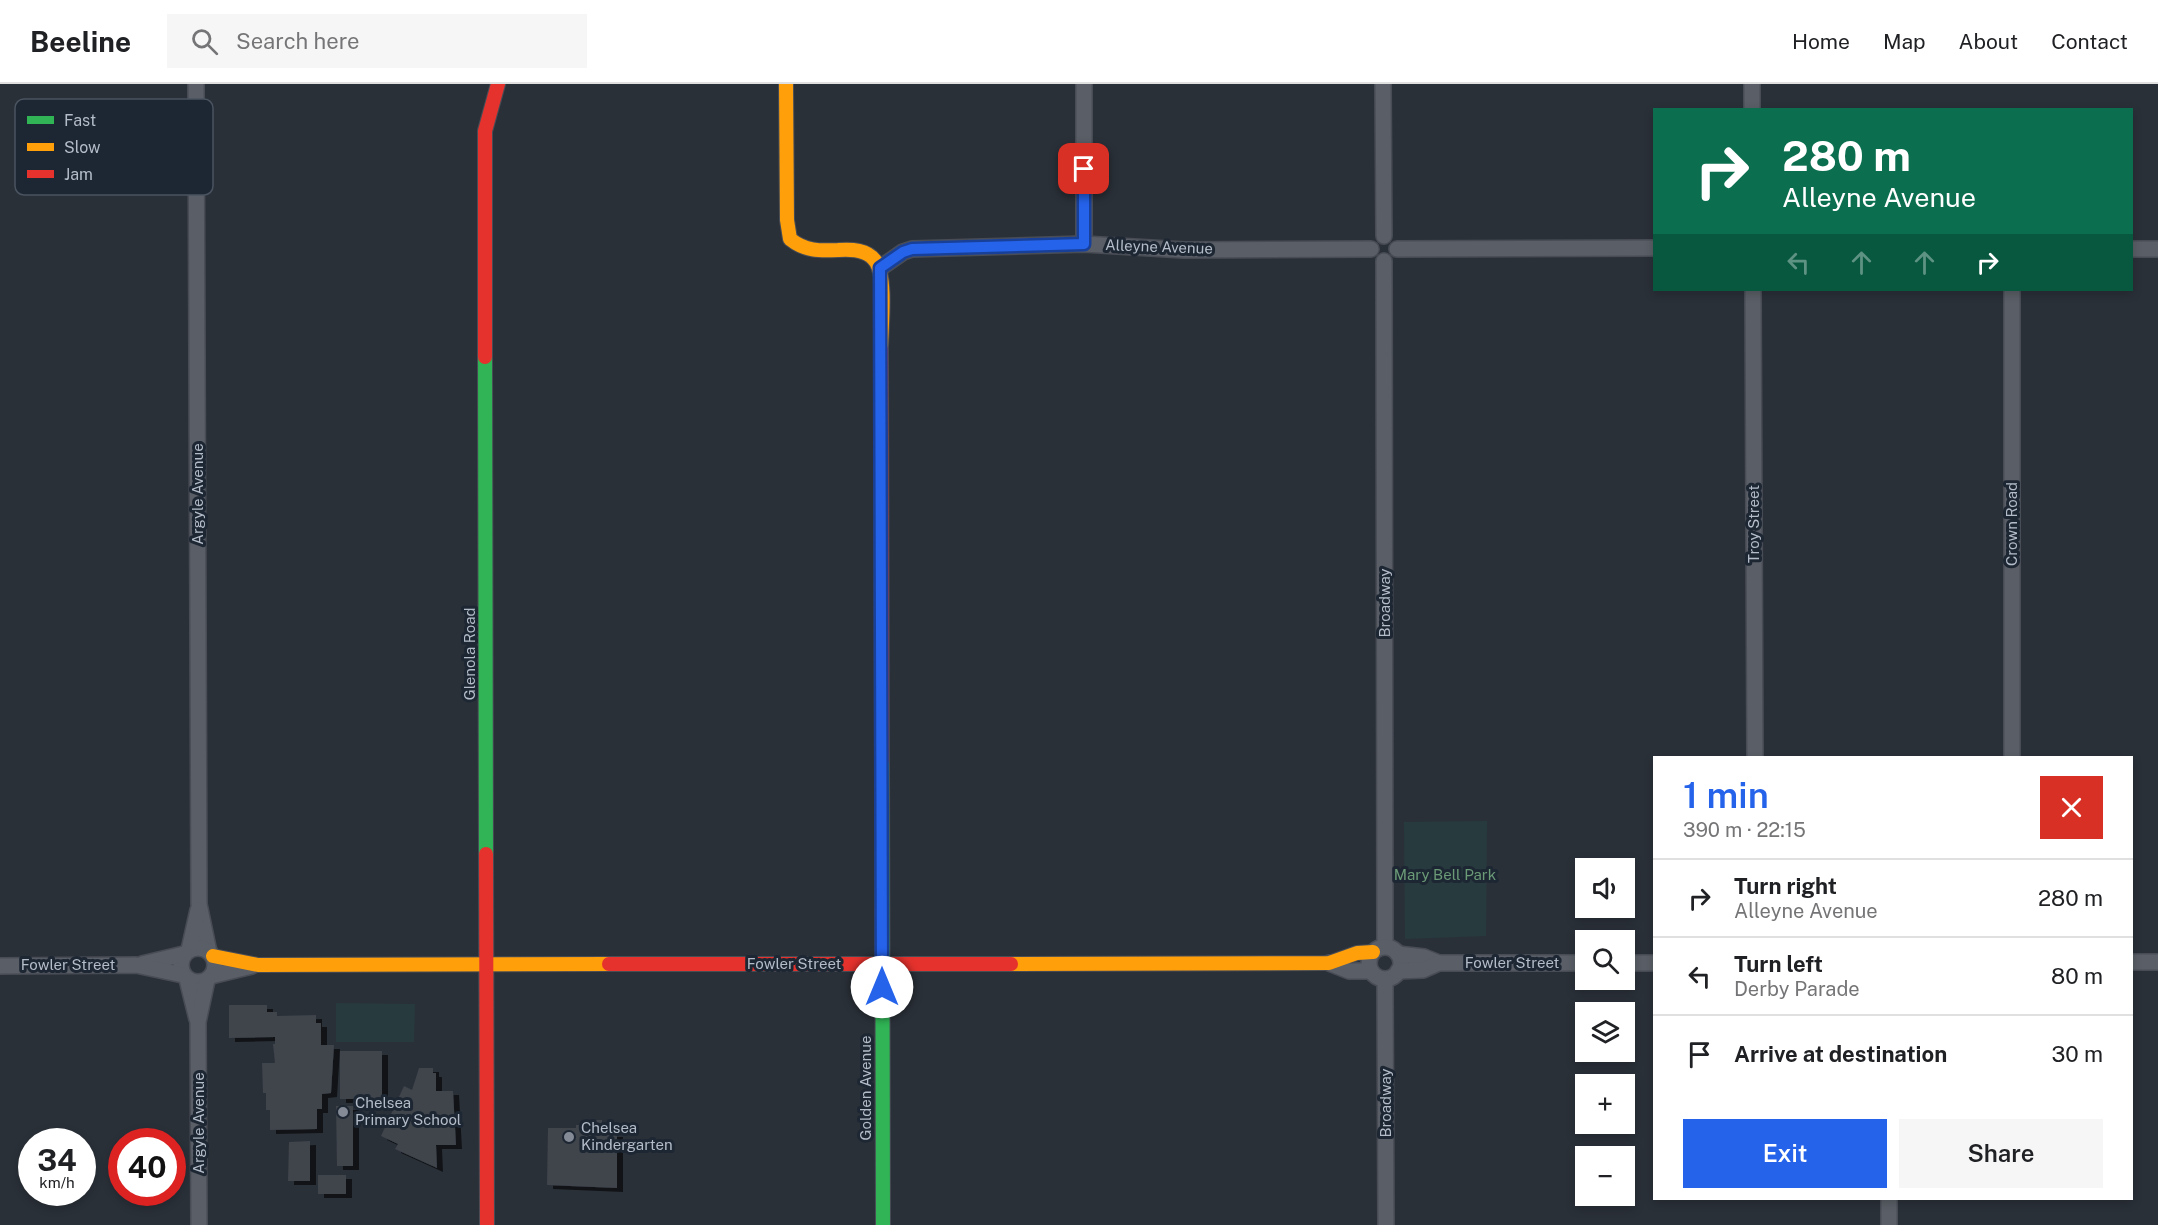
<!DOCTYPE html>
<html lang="en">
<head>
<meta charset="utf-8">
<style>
	:root { --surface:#fff; --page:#f6f6f6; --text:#202124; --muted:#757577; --line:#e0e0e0; --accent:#2563eb }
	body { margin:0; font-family:"Public Sans",sans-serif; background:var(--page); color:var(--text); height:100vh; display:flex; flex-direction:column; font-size:22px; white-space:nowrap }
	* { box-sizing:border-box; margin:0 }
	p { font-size:20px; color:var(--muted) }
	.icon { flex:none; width:33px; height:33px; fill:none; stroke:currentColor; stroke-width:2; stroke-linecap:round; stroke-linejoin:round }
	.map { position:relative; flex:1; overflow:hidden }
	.drawer { position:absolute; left:1653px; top:672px; width:480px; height:444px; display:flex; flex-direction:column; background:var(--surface); border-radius:0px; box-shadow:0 3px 9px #0003 }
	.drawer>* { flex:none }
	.hud { position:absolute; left:1653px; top:24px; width:480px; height:183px; border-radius:0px; box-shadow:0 3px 9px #0003; background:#0b6e4f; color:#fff; overflow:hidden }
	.tools { position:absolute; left:1575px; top:774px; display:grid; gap:12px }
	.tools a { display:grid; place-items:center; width:60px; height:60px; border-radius:0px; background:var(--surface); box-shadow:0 3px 9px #0003; font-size:30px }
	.speed { position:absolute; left:18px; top:1044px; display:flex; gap:12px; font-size:30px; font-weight:700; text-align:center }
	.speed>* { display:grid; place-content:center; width:78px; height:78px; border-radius:50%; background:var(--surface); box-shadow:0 3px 9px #0003; line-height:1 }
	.speed small { font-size:15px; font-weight:400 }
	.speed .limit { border:9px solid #d22; background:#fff; color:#111 }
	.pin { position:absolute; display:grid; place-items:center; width:51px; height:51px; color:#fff; margin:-26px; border-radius:12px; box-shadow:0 3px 9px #0006 }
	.me { position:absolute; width:66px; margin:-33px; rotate:0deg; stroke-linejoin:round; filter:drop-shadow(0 0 4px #0008) }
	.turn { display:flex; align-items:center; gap:21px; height:126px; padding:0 30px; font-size:27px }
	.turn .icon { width:78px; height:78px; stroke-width:2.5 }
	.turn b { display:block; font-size:42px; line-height:51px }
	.lanes { display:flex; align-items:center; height:57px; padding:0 30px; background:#0003; justify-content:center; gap:30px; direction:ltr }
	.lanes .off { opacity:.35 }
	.round { display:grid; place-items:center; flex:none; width:63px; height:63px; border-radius:0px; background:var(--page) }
	.headline { display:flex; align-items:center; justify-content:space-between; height:102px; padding:0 30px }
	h1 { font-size:36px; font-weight:600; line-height:45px; color:var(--accent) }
	.primary-button { display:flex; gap:12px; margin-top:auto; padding:12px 30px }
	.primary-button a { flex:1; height:69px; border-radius:0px; background:var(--accent); color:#fff; font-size:24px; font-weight:600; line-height:69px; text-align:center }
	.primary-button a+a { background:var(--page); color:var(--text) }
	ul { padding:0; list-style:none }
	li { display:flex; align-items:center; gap:18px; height:78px; padding:0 30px; border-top:2px solid var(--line) }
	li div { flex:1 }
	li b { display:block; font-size:22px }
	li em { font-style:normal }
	header { display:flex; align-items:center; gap:36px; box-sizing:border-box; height:84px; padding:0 30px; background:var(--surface); border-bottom:2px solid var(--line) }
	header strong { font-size:28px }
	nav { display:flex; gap:33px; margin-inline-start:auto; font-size:21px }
	.search { width:420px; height:54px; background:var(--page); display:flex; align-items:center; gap:15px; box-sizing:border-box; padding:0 21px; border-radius:0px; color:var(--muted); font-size:22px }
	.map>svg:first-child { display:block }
</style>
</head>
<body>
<header>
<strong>Beeline</strong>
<div class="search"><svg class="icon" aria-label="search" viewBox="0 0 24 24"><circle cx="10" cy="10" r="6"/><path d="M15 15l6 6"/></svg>Search here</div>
<nav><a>Home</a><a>Map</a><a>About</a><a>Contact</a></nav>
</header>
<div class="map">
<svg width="2158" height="1141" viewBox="0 0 2158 1141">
	<defs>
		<filter id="shadow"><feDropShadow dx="6" dy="4" stdDeviation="0" flood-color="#0009"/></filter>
	</defs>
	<rect width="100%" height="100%" fill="#2a3038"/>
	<!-- green -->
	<g fill="#273a3e">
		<polygon points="1487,737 1486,852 1405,855 1404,738"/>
		<polygon points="336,919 415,920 414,958 336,958"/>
	</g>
	<!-- building -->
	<g fill="#3f444c" filter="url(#shadow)">
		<polygon points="229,921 267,921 267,928 277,928 277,932 316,931 316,939 321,939 321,961 334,961 331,1009 322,1010 322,1025 317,1025 317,1045 270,1046 270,1026 266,1026 266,1009 263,1009 262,979 275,979 273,960 275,960 275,953 229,954"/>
		<rect x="340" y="967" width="42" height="48"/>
		<polygon points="419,984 433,984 433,989 436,989 436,1007 453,1007 456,1061 436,1061 437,1084 395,1065 398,1060 381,1052 404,1002 412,1006"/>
		<polygon points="336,1022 353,1022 353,1082 337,1082"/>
		<polygon points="591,1036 602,1036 602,1049 617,1049 617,1104 547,1101 548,1044 576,1044 576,1041 591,1041"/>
		<polygon points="310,1057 310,1097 288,1097 289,1058"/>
		<rect x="318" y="1091" width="28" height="19"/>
	</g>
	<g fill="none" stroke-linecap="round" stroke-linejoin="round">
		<!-- street casing -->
		<g stroke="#484c55" stroke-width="18">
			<g id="street">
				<polyline points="196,0 199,820 209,868"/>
				<polyline points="1084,0 1084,160"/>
				<polyline points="1383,0 1384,152"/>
				<polyline points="1752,0 1752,26"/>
				<polyline points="1397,165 1654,164"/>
				<polyline points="2132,165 2158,165"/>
				<polyline points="1384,177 1385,861"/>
				<polyline points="880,184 903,168 912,165 1084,160 1184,166 1371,165"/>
				<polyline points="1753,206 1755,674"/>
				<polyline points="2012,206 2012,674"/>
				<circle cx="1385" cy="879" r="16"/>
				<circle cx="198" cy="881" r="17"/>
				<polyline points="189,866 198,826"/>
				<polyline points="1398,870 1424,873 1439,879"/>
				<polyline points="2132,878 2158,878"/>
				<polyline points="1329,879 1349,887 1371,887"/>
				<polyline points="1624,879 1654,879"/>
				<polyline points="142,880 184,870"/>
				<polyline points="0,882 136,881 183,891"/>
				<polyline points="1398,887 1423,886 1439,879 1586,879"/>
				<polyline points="211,892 252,882"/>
				<polyline points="187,895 197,935"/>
				<polyline points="1385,897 1386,1141"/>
				<polyline points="1889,1114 1889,1141"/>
				<polyline points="199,1141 198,938 207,896"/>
			</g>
		</g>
		<!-- fast casing -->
		<g stroke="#484c55" stroke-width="16">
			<g id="fast">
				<polyline points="485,273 486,770"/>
				<polyline points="882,676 883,1141"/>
			</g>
		</g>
		<!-- slow casing -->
		<g stroke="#484c55" stroke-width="16">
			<g id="slow">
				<path d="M786 0 787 136 790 155C805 167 819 167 838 166 851 165 868 165 876 178 887 195 881 244 881 265"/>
				<polyline points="213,872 258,881 609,880"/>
				<polyline points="1011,880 1329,879 1357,869 1373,868"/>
			</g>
		</g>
		<!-- jam casing -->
		<g stroke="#484c55" stroke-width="16">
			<g id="jam">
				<polyline points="881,265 882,676"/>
				<polyline points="485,273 485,47 498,0"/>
				<polyline points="486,770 487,1141"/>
				<polyline points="609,880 1011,880"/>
			</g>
		</g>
		<!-- street -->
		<use href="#street" stroke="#5a5e66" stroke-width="15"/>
		<!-- fast -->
		<use href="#fast" stroke="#30b455" stroke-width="14"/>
		<!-- slow -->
		<use href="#slow" stroke="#ff9f0a" stroke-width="14"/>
		<!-- jam -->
		<use href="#jam" stroke="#e5322d" stroke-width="14"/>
	</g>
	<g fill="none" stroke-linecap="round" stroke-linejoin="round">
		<!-- route casing -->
		<g stroke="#184099" stroke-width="15">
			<polyline id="route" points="882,903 880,184 903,168 912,165 1084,160 1084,85"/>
		</g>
		<!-- route -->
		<use href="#route" stroke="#2563eb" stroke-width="10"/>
	</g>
	<!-- markers -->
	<g fill="#848b96" stroke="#1d2633" stroke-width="2">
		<circle cx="343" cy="1028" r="6"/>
		<circle cx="569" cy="1053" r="6"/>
	</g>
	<g text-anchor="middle" stroke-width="6" stroke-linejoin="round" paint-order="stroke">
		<!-- street labels -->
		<g font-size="15" fill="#b4bcc9" stroke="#1d2633">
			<text transform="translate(1159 163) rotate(2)" y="5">Alleyne Avenue</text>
			<text transform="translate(198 410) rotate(-90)" y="5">Argyle Avenue</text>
			<text transform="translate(1754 440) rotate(-90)" y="5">Troy Street</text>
			<text transform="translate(2012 440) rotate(-90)" y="5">Crown Road</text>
			<text transform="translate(1385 519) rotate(-90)" y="5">Broadway</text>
			<text transform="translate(470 570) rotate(-90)" y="5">Glenola Road</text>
			<text x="1512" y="884">Fowler Street</text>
			<text x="794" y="885">Fowler Street</text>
			<text x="68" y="886">Fowler Street</text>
			<text transform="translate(866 1004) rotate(-90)" y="5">Golden Avenue</text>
			<text transform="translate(1386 1019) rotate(-90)" y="5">Broadway</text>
			<text transform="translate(199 1039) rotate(-90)" y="5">Argyle Avenue</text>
		</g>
		<!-- park labels -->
		<g font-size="15" fill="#6b9a76" stroke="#1d2633">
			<text x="1445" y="796">Mary Bell Park</text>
		</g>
		<!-- poi labels -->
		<g font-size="15" fill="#b4bcc9" stroke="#1d2633" text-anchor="start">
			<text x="355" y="1024">Chelsea<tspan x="355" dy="17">Primary School</tspan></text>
			<text x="581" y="1049">Chelsea<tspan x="581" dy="17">Kindergarten</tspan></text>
		</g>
	</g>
	<!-- legend -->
	<rect x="15" y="15" width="198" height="96" rx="9" fill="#1d2633" stroke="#4a5360" stroke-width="1.5"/>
	<rect x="27" y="32" width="27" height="8" fill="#30b455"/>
	<rect x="27" y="59" width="27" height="8" fill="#ff9f0a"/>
	<rect x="27" y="86" width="27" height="8" fill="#e5322d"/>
	<g font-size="16" fill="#b4bcc9">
		<text x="64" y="42">Fast</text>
		<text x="64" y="69">Slow</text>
		<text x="64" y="96">Jam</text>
	</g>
</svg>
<div class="tools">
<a><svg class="icon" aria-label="sound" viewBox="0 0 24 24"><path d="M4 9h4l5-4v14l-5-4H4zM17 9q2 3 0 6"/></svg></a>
<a><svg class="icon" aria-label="search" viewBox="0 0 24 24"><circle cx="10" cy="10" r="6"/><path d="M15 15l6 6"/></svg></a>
<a><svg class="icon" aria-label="layers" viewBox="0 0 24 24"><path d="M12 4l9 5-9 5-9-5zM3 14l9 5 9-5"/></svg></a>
<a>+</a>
<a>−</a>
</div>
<div class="speed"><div>34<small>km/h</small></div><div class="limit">40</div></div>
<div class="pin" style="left:1084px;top:85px;background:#d93025"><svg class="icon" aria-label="arrive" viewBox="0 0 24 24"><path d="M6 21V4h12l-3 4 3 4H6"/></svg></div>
<svg class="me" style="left:882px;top:903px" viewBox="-20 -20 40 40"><circle r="19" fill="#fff"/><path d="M0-13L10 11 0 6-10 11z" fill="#2563eb"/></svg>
<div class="hud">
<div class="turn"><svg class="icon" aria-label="right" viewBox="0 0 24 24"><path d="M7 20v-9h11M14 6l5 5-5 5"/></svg><div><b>280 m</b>Alleyne Avenue</div></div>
<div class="lanes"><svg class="icon off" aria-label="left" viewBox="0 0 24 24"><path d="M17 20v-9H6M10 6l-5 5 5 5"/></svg><svg class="icon off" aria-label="ahead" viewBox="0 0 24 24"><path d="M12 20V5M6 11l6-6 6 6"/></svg><svg class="icon off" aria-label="ahead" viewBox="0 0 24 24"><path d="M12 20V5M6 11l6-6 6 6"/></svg><svg class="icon" aria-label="right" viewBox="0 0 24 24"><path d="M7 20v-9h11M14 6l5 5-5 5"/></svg></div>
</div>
<section class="drawer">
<div class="headline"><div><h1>1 min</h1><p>390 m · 22:15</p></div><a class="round" style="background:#d93025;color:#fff"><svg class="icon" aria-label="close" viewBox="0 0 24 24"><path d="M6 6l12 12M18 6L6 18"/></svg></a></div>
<ul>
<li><svg class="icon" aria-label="right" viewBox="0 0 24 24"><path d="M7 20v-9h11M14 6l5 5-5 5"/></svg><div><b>Turn right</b><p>Alleyne Avenue</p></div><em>280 m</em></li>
<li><svg class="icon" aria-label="left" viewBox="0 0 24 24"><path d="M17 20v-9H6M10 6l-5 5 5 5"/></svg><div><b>Turn left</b><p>Derby Parade</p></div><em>80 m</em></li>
<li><svg class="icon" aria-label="arrive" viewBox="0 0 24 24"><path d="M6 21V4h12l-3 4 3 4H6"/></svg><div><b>Arrive at destination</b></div><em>30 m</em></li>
</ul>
<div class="primary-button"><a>Exit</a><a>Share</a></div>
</section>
</div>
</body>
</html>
